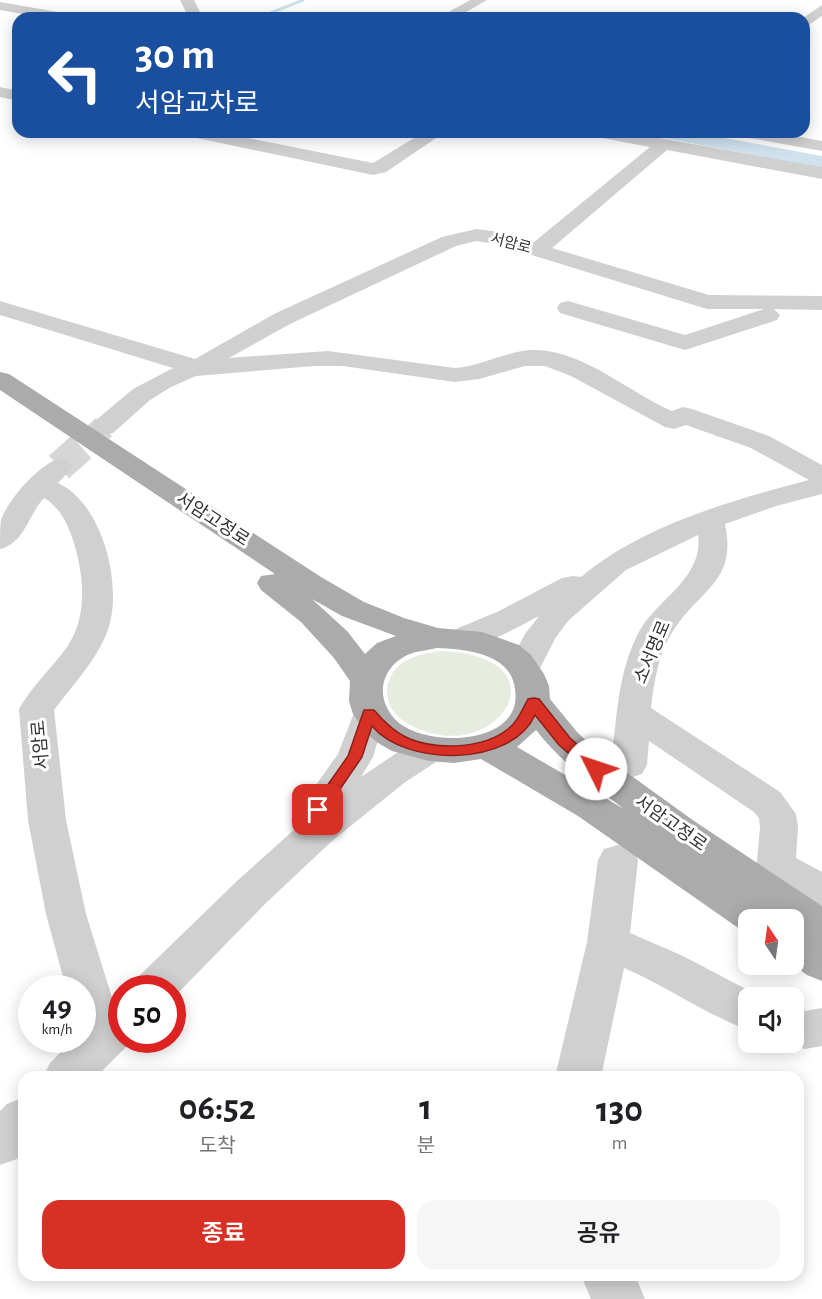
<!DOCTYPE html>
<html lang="ko">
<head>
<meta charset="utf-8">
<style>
	:root { --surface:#fff; --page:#f6f6f6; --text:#202124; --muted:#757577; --accent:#d93025 }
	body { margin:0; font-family:"Alegreya Sans","Noto Sans KR",sans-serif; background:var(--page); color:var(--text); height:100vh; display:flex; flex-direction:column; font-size:22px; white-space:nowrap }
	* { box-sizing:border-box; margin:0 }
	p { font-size:20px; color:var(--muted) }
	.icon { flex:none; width:33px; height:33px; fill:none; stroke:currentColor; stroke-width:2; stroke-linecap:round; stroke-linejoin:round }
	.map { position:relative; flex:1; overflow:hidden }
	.details { position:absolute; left:18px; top:1071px; width:786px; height:210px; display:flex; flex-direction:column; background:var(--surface); border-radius:18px; box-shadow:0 3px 15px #0003 }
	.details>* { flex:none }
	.guide { position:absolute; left:12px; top:12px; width:798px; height:126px; border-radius:18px; box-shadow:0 3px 15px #0003; background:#1a4fa0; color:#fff; overflow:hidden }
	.needle { width:39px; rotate:347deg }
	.tools { position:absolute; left:738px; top:909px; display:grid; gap:12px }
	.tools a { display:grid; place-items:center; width:66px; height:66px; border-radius:12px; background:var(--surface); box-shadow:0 3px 15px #0003; font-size:30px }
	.speed { position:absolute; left:18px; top:975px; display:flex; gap:12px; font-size:30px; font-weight:700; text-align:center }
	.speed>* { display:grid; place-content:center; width:78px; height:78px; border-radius:50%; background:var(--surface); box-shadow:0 3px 15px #0003; line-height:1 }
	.speed small { font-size:15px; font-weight:400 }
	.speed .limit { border:9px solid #d22; background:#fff; color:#111 }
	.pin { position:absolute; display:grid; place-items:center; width:51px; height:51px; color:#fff; margin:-26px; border-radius:12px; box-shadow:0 3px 9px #0006 }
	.me { position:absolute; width:66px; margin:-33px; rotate:311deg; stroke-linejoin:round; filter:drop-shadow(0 0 4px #0008) }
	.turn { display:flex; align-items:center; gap:21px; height:126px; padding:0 24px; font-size:27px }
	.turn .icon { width:78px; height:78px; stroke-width:2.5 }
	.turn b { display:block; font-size:42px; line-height:51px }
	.eta { display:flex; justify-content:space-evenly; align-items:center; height:102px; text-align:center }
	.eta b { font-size:36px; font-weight:600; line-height:42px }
	.primary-button { display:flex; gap:12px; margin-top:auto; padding:12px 24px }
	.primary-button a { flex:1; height:69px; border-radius:18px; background:var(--accent); color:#fff; font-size:24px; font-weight:600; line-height:69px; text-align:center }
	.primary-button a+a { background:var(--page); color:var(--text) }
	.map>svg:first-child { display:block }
</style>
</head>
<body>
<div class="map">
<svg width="822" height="1299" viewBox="0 0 822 1299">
	<rect width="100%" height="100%" fill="#fff"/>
	<!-- green -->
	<path fill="#e6ecdf" d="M440 651C573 655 494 776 405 722 381 707 381 676 405 661 415 655 428 653 440 651Z"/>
	<!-- water -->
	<polygon fill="#cfe2ee" points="633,132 691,132 822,156 822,168"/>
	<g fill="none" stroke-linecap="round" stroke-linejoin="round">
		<!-- stream -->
		<polyline stroke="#cfe2ee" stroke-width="3" points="258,18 303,0"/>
		<!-- minor-tunnel-far1 -->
		<polyline stroke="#d6d6d6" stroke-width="24" stroke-dasharray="24 12" stroke-linecap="butt" points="93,437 104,427"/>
		<!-- minor-tunnel -->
		<polyline stroke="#d6d6d6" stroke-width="30" stroke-dasharray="30 15" stroke-linecap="butt" points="59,467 95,435"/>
		<!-- minor -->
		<g fill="#d0d0d0" fill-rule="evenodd">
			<polygon points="180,0 194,0 203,18 189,18"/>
			<polygon points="470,0 487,0 456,18 438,18"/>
			<polygon points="0,2 69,14 76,18 45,18 0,10"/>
			<polygon points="822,5 822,16 804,28 803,18"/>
			<polygon points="0,87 18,91 18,101 0,97"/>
			<polygon points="183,132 218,132 373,163 424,132 445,132 386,172 373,175 192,137 186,136"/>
			<path d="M588 132H626L822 167V179L667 150 552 248 709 295 822 296V310L774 309 780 315 777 320 685 350 560 313 557 308 560 303 568 301 685 335 764 309H707L496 244 476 241 456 246 290 324 229 358 328 351 455 368C483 366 509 349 537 350 586 352 628 392 672 411L683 407 692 409 769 436 822 465V494L776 506 725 524C737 581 702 588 675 628 659 650 654 682 651 708L780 792 796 814 798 827 796 858 822 872V906L794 894 788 906 774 911 760 906 754 895 760 827 759 818 754 812 649 741 647 765 642 774 629 778 616 774 611 765C617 719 617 672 640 630 659 598 704 577 698 535L626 570 569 620 556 637 536 676 524 679 512 676 507 668 525 634 539 616C516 628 476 652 451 645L447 638 451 631 497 612 562 578 573 576 581 577C643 525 730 501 809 480L751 448 686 425 674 429 665 427 571 376 545 366H525L479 379 455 382 343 366H314L196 376 171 387 150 400 113 433 104 435 95 433 91 427 95 421 133 389 173 368 0 315V301L195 359 274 314 442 237 476 229 499 232 534 242 650 147 597 137 591 136Z"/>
			<polygon points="735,132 773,132 822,141 822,151 744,137 738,136"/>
			<path d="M59 459 69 461 73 467 58 483C104 504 125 591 106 635 94 663 72 686 54 710L66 820 86 914 115 1007H122V1040H133L96 1077H43L50 1063 73 1040H82V988H66L46 914 28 820 19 709C32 686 52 668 67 647 88 616 84 577 74 543 68 525 61 508 44 498 28 515 25 543 0 549 0 540 0 528 1 520 8 500 39 464 59 459Z"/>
			<polygon points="369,701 381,705 386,713 373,757 361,777 416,740 429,736 442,740 447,749 442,758 404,783 332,841 266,903 172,999 172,988 134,988 140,975 237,881 296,828 291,820 338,754 357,705"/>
			<path d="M618 845 632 849 638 860 630 933 683 956 763 998H748V1030C705 1014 666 986 624 968L601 1077H555L587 942 598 860 604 849Z"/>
			<polygon points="822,1008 822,1046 805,1049 781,1042 794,1042 794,1009 805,1011"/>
			<polygon points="24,1097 24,1151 17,1159 0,1165 0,1111 7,1104"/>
			<polygon points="581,1275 635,1275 645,1299 591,1299"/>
		</g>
		<!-- major -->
		<path fill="#ababab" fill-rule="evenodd" d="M0 372 9 374 321 577 364 602 404 618 438 628 482 632 519 645 531 655 544 674 549 686 550 699 577 732 597 751 694 821 822 906V981L807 975 792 964 794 920H748V933L744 932 578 816 481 759 454 763 429 761 392 751 378 743 367 734 353 714 349 701 350 681 334 658 301 622 261 590 257 583 261 576 275 574 0 390ZM312 599 342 616 396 636 377 643 365 654 347 631ZM437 648C465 649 511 653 515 689 516 696 516 705 512 712 495 745 425 744 399 723 377 704 377 674 402 658 412 651 425 651 437 648ZM536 730C561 762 592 785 624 809L517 747Z"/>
	</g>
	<!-- route -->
	<path fill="#d93025" stroke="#8d1f18" stroke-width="1.5" d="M534 698 539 699 570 738 602 766 604 769 602 773H591L559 745 535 715C512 767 406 767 372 726L362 757 323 814H312L310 810 348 756 364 710H374C384 722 395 733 410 739 438 750 483 749 508 729 518 721 522 710 528 699Z"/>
	<g text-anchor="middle" stroke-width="6" stroke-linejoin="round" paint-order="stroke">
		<!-- far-street labels -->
		<g font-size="15" fill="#333" stroke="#fff">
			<text transform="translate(511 243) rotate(15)" y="5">서암로</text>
		</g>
		<!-- street labels -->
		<g font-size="18" fill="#333" stroke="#fff">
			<text transform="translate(213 519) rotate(33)" y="6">서암고정로</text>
			<text transform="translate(652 652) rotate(-67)" y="6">소서명로</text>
			<text transform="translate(40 745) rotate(-95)" y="6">서암로</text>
			<text transform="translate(671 823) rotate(35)" y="6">서암고정로</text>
		</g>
	</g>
</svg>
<div class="tools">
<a><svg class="needle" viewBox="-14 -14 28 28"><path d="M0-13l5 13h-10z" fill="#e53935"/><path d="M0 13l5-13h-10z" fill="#757577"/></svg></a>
<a><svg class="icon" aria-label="sound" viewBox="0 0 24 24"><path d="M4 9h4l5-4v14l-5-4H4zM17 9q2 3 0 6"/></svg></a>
</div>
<div class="speed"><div>49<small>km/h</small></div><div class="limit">50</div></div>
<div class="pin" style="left:318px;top:810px;background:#d93025"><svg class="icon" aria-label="arrive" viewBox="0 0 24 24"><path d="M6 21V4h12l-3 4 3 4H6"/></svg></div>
<svg class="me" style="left:596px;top:769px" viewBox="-20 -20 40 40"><circle r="19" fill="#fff"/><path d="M0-13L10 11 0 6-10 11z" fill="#d93025"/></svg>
<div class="guide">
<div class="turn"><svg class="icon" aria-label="left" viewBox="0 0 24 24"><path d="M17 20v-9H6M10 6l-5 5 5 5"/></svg><div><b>30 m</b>서암교차로</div></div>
</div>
<section class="details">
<div class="eta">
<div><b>06:52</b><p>도착</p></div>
<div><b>1</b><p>분</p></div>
<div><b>130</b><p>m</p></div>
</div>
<div class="primary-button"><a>종료</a><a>공유</a></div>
</section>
</div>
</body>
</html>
